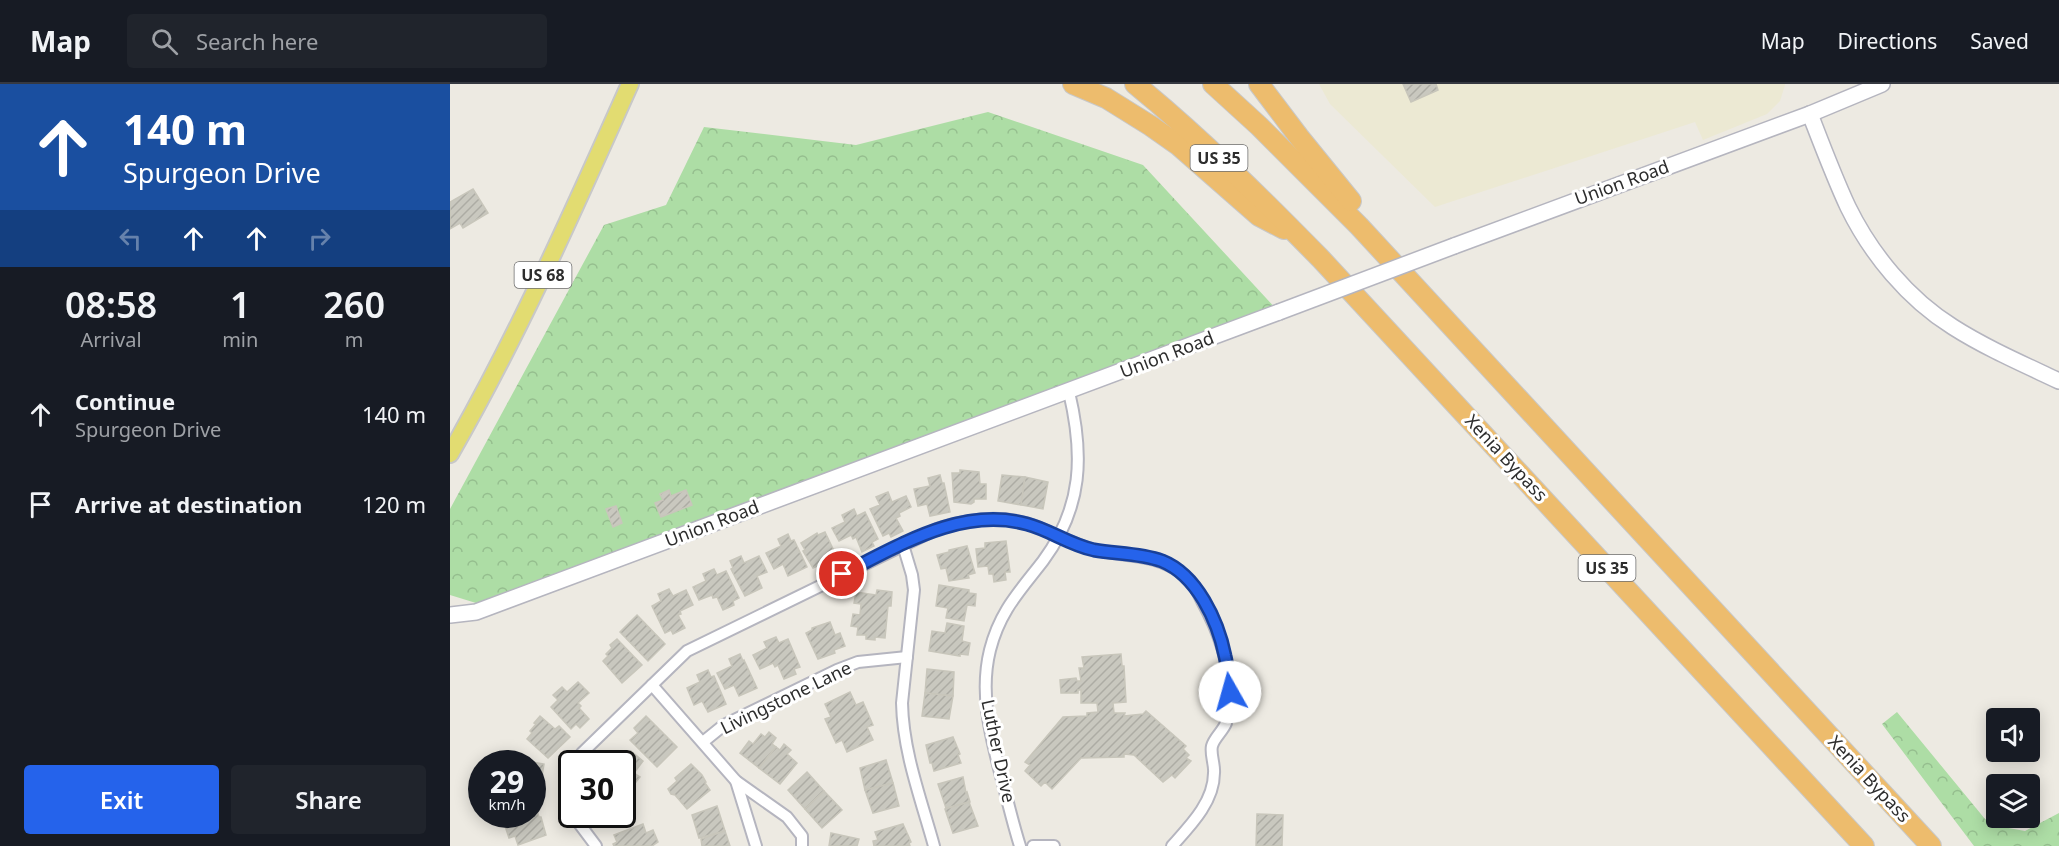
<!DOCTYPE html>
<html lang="en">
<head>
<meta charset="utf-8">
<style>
	:root { --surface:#171b24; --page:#20242c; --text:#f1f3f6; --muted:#9ea1a6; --line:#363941; --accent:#2563eb }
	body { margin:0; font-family:"Noto Sans",sans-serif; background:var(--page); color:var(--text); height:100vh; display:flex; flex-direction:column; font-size:22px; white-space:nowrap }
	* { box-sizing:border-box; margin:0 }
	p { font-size:20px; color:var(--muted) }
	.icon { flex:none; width:33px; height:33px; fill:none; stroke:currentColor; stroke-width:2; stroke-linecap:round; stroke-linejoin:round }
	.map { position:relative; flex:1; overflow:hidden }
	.details { display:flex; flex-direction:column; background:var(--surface); width:450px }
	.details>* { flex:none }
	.hud { background:#1a4fa0; color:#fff; overflow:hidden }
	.buttons { position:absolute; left:1536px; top:624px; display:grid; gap:12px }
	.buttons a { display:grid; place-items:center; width:54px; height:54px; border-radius:6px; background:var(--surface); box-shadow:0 3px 15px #0003; font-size:30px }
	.speed { position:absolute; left:18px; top:666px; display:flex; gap:12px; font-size:30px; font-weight:700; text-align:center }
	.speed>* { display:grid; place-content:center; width:78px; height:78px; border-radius:50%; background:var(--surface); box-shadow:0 3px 15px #0003; line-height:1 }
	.speed small { font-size:15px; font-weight:400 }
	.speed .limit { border:3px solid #111; border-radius:9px; background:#fff; color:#111 }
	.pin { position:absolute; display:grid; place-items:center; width:51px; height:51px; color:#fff; margin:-26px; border:3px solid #fff; border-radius:50%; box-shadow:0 2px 6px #0007 }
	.me { position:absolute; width:66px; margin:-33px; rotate:353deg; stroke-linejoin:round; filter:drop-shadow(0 0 4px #0008) }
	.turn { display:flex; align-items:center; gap:21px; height:126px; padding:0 24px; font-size:27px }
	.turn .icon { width:78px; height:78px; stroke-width:2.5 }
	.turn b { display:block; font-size:42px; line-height:51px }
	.lanes { display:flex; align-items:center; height:57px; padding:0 24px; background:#0003; justify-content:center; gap:30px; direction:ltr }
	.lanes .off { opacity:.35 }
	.eta { display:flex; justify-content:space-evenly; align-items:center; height:102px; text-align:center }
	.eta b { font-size:36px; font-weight:600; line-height:42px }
	.action { display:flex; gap:12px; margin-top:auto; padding:12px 24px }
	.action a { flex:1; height:69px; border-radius:6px; background:var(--accent); color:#fff; font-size:24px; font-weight:600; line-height:69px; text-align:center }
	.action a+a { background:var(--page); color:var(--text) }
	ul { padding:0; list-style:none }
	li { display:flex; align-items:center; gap:18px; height:90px; padding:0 24px }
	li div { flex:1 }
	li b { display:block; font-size:22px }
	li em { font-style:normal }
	header { display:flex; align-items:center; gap:36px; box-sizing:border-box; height:84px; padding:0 30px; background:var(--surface); border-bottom:2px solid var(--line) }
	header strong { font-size:28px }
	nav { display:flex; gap:33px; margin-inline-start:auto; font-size:21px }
	.search { width:420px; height:54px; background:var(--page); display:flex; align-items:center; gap:15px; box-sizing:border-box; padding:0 21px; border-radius:6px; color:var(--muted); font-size:22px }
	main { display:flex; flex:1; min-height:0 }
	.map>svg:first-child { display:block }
</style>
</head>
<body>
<header>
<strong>Map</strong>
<div class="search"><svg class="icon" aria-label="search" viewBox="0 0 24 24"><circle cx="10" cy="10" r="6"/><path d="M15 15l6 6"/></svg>Search here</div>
<nav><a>Map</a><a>Directions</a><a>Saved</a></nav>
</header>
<main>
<section class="details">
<div class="hud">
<div class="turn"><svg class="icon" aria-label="ahead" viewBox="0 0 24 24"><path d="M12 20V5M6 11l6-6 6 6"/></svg><div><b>140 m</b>Spurgeon Drive</div></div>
<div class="lanes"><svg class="icon off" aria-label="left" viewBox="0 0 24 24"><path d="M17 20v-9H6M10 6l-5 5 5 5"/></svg><svg class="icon" aria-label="ahead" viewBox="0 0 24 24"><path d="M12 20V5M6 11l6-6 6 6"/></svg><svg class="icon" aria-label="ahead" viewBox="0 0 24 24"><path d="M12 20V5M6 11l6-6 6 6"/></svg><svg class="icon off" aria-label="right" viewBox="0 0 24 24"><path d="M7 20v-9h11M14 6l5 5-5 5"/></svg></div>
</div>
<div class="eta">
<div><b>08:58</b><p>Arrival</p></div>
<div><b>1</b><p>min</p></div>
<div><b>260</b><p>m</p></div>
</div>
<ul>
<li><svg class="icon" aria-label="ahead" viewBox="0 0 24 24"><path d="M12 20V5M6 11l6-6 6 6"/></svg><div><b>Continue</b><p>Spurgeon Drive</p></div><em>140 m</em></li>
<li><svg class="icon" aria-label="arrive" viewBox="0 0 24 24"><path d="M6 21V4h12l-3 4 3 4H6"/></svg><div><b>Arrive at destination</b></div><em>120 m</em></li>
</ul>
<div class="action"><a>Exit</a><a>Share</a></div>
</section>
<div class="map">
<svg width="1609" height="762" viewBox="0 0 1609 762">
	<defs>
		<pattern id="forest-crowns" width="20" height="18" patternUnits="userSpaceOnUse" patternTransform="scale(1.5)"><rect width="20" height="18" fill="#addda5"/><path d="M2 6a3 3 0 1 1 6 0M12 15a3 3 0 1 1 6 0" fill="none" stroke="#95be8e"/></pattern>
		<pattern id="building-hatch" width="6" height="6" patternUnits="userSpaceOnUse" patternTransform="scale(1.5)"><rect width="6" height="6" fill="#c9c8bf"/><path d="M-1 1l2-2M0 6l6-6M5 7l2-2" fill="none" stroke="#adaca4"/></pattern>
	</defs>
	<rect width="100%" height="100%" fill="#edeae2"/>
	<!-- education -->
	<polygon fill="#ece9d3" points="869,0 1335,0 1335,1 1330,17 1317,30 1253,56 1245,38 985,123 880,20"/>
	<!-- forest -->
	<g fill="url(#forest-crowns)">
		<polygon points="538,28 693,81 829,228 39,523 0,511 0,425 154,141 216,121 254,43 406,61"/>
		<polygon points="1447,628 1535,735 1553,743 1575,747 1609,729 1609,762 1524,762 1432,640"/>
	</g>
	<!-- building -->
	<g fill="url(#building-hatch)" stroke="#c8c6bb" stroke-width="1.5">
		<polygon points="953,0 986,0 988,6 961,18"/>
		<polygon points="23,105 38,129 13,144 10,139 0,145 0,118"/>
		<polygon points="510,386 529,388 530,400 536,400 536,415 524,415 524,418 521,420 504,418 502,389 510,389"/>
		<polygon points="490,391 492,399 494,399 500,428 480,432 477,420 468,422 464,405 480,402 478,394"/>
		<polygon points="552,391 575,393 571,421 548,417"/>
		<polygon points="575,393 598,398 593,425 571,421"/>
		<polygon points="219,406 221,412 236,406 242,421 211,433 205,419 213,416 210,410"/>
		<polygon points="438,408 442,418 456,412 461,423 449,429 450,432 446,434 453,447 441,453 439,449 433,452 420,425 430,421 426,413"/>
		<polygon points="166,422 172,439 163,443 156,425"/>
		<polygon points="404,425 407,432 415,428 428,455 422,458 424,462 412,468 406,453 403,455 401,451 389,457 382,444 395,438 392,431"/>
		<polygon points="375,448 386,471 379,474 381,476 363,484 353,467 355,466 351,459 367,449 368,451"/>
		<polygon points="338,450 341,457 344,456 357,483 338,492 333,480 324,485 316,469 331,462 328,455"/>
		<polygon points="556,457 560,488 555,488 556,496 544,498 543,490 539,490 538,482 528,483 526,465 535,464 535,459"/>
		<polygon points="517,462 525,489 518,491 519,494 499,497 496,484 491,485 487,471 499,468 499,466"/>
		<polygon points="291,472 294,479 309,472 317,488 307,492 312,504 295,512 281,485 283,484 280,477"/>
		<polygon points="264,485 267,491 276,487 289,514 283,517 284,521 273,526 267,513 263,514 262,511 249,516 243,503 256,497 253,490"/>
		<polygon points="489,501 519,506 519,509 526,510 525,522 517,521 514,537 496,534 498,524 486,522"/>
		<polygon points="219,505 223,512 236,506 243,521 230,527 231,530 228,531 235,544 223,550 221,546 215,549 202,522 211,517 208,510"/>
		<polygon points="427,506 442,508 441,522 438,522 435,554 425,553 425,556 416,555 416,551 407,551 408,543 401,542 403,530 410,531 411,520 404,519 406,508 426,511"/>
		<polygon points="187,531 215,560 198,577 170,548"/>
		<polygon points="380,538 385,551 390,549 395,562 384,566 385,569 368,575 356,549 362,546 362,544"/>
		<polygon points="497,539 514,542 512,557 520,559 518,571 510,570 510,572 479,567 482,547 495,549"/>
		<polygon points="326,553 329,559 338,555 350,583 344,585 346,590 334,595 328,581 325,583 323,579 310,585 303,571 317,564 314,558"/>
		<polygon points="167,555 192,581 172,599 153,577 158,572 156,570 162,564 160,561"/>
		<polygon points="290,570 293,577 294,576 307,604 289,612 284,601 275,605 267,589 282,582 279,575"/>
		<polygon points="671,570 672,582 674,582 676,618 663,619 664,629 675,629 674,632 693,630 696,627 736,662 733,665 739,671 736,674 741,677 725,694 722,691 713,698 684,671 674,670 674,673 631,674 602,705 595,698 591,702 575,687 580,681 575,678 613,633 637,632 637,629 648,628 647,619 631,619 631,606 628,606 628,609 611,609 610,596 626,594 627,597 631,597 629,584 634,584 632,573"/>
		<polygon points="477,585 504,588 503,612 475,609"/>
		<polygon points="258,586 261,593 264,592 276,620 258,628 252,617 244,621 237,604 250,598 247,591"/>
		<polygon points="128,598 139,609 128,619 131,622 129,624 139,635 130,644 126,640 121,645 101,623 108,616 103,611 112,603 117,608"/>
		<polygon points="400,608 406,621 413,618 423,641 417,643 423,656 397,668 392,656 386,659 375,635 381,633 375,620"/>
		<polygon points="475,609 503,612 499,635 472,632"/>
		<polygon points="90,632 105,645 109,642 120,653 98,674 77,655 82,649 80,647 86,640 84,639"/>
		<polygon points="196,632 227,663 207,683 180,656 188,649 184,644"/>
		<polygon points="319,648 326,654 322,660 326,663 309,684 290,669 299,657 303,660 311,650 315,653"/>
		<polygon points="503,653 510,670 508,671 511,679 484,687 482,679 480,679 476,661"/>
		<polygon points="334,660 341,666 337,670 347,679 330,700 309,684 326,663 330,666"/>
		<polygon points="181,667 193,677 184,689 190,693 182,703 176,699 172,704 172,680 148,680 155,670 167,679 169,676 172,679"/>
		<polygon points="60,674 94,680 90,703 87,702 85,712 82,712 82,680 59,680"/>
		<polygon points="436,676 443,699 415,706 410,684"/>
		<polygon points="241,680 252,691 256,698 255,699 260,706 237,725 225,711 221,710 218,705 227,697 225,694"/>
		<polygon points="357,688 374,707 355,725 338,706"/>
		<polygon points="513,693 516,709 517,708 520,718 496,724 488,700"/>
		<polygon points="443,699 449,722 423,729 415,706"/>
		<polygon points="374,707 392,726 372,744 355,725"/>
		<polygon points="519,718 528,742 503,749 495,725"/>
		<polygon points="85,720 89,733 91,733 96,751 68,761 65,752 59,754 53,736 71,730 82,730 82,721"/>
		<polygon points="267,722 275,747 249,754 242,731"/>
		<polygon points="143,730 165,730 159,739 153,734 151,737"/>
		<polygon points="807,730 833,731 832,762 806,762"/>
		<polygon points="193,740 196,749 203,746 208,758 202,762 164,762 163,760 167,758 164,751"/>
		<polygon points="453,740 461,758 459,759 460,762 424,762 423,757 428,756 425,748"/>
		<polygon points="275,747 280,762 252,762 251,755"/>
		<polygon points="381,749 409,755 407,762 379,762"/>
	</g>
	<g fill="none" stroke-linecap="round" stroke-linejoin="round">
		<!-- street casing -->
		<g stroke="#b5b5bf" stroke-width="14">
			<g id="street">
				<path d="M453 461 462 491 464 506 452 619C453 668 471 715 484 762"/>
				<polyline points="202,601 286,697 337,733 352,752 352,762"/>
				<polyline points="253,658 274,641 387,586 408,578 457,573"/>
				<path d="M124 680 132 669 237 567 487 445C517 435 553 430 585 442 602 449 618 457 635 463 670 475 702 466 734 491 742 496 748 508 752 517 772 553 786 597 776 639 773 647 764 654 762 662 760 670 765 681 764 689 764 718 740 742 722 762"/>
				<path d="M122 683C112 697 116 716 122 730"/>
				<polyline points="286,697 306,762"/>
				<polyline points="122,730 146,762"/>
				<path d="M570 762C563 740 558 718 552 696 541 654 529 610 540 566 550 527 569 508 593 477 633 423 634 371 619 308"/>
				<polyline points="583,762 604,762"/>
			</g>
		</g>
		<!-- secondary casing -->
		<g stroke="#b5b5bf" stroke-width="18">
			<g id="secondary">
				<path d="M1360 30C1372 61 1384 93 1398 123 1421 170 1458 215 1503 243 1536 264 1573 280 1609 297"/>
				<polyline points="1004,162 1360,30 1432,0"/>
				<polyline points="0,531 26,528 829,228"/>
			</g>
		</g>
		<!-- primary casing -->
		<g stroke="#c8c8c8" stroke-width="20">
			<path id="primary" d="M0 370C69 250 124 125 180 0"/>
		</g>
		<!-- highway casing -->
		<g stroke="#c8c8c8" stroke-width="22">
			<g id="highway">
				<polyline points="623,0 656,14 701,42 728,61 809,132 834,145"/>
				<path d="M685 0C751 54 811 114 871 175L1414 762"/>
				<polyline points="763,0 809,42 909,142 1481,762"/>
				<polyline points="809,0 849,53 901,117"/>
			</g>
		</g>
		<!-- street -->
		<use href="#street" stroke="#fff" stroke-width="10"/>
		<!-- secondary -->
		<use href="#secondary" stroke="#fff" stroke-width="15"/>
		<!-- primary -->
		<use href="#primary" stroke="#e2dc71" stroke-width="16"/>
		<!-- highway -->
		<use href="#highway" stroke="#edbc6d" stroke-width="20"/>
		<!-- secondary-bridge casing -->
		<g stroke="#b5b5bf" stroke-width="18" stroke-linecap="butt">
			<polyline id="secondary-bridge" points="829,228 1004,162"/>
		</g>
		<!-- secondary-bridge -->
		<use href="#secondary-bridge" stroke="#fff" stroke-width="15"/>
	</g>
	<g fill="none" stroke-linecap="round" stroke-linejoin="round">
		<!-- route casing -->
		<g stroke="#184099" stroke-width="15">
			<path id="route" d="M392 490C449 462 511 422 577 440 600 446 620 461 644 466 667 470 690 469 712 477 747 491 768 537 775 572 778 584 778 597 780 608"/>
		</g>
		<!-- route -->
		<use href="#route" stroke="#2563eb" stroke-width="10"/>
	</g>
	<g text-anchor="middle" stroke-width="6" stroke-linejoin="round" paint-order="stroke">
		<!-- shield labels -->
		<g fill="#fff" stroke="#6c6c6c" stroke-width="1.5">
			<rect x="740.5" y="61" width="57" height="26" rx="4.5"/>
			<rect x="64.5" y="178" width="57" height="26" rx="4.5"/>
			<rect x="1128.5" y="471" width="57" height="26" rx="4.5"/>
		</g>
		<g font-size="16" font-weight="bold" fill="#2d2d2d">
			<text x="769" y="80">US 35</text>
			<text x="93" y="197">US 68</text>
			<text x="1157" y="490">US 35</text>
		</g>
		<!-- street labels -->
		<g font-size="18" fill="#2d2d2d" stroke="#fff">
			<text transform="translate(1172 99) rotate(-20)" y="6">Union Road</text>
			<text transform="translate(717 271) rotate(-21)" y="6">Union Road</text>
			<text transform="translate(1056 374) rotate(47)" y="6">Xenia Bypass</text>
			<text transform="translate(262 440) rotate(-21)" y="6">Union Road</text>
			<text transform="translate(336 614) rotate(-26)" y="6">Livingstone Lane</text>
			<text transform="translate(548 667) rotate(78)" y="6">Luther Drive</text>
			<text transform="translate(1419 695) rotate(47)" y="6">Xenia Bypass</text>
		</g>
	</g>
</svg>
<div class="buttons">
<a><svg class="icon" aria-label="sound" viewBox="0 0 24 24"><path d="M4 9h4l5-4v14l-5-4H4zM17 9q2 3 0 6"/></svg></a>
<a><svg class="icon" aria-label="layers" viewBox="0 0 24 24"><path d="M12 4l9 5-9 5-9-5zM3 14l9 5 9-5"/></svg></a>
</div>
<div class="speed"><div>29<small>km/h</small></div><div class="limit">30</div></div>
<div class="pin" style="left:392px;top:490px;background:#d93025"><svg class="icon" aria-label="arrive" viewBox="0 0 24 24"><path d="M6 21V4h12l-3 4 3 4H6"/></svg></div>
<svg class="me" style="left:780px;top:608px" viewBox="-20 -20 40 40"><circle r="19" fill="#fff"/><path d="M0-13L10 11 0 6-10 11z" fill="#2563eb"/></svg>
</div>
</main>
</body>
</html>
